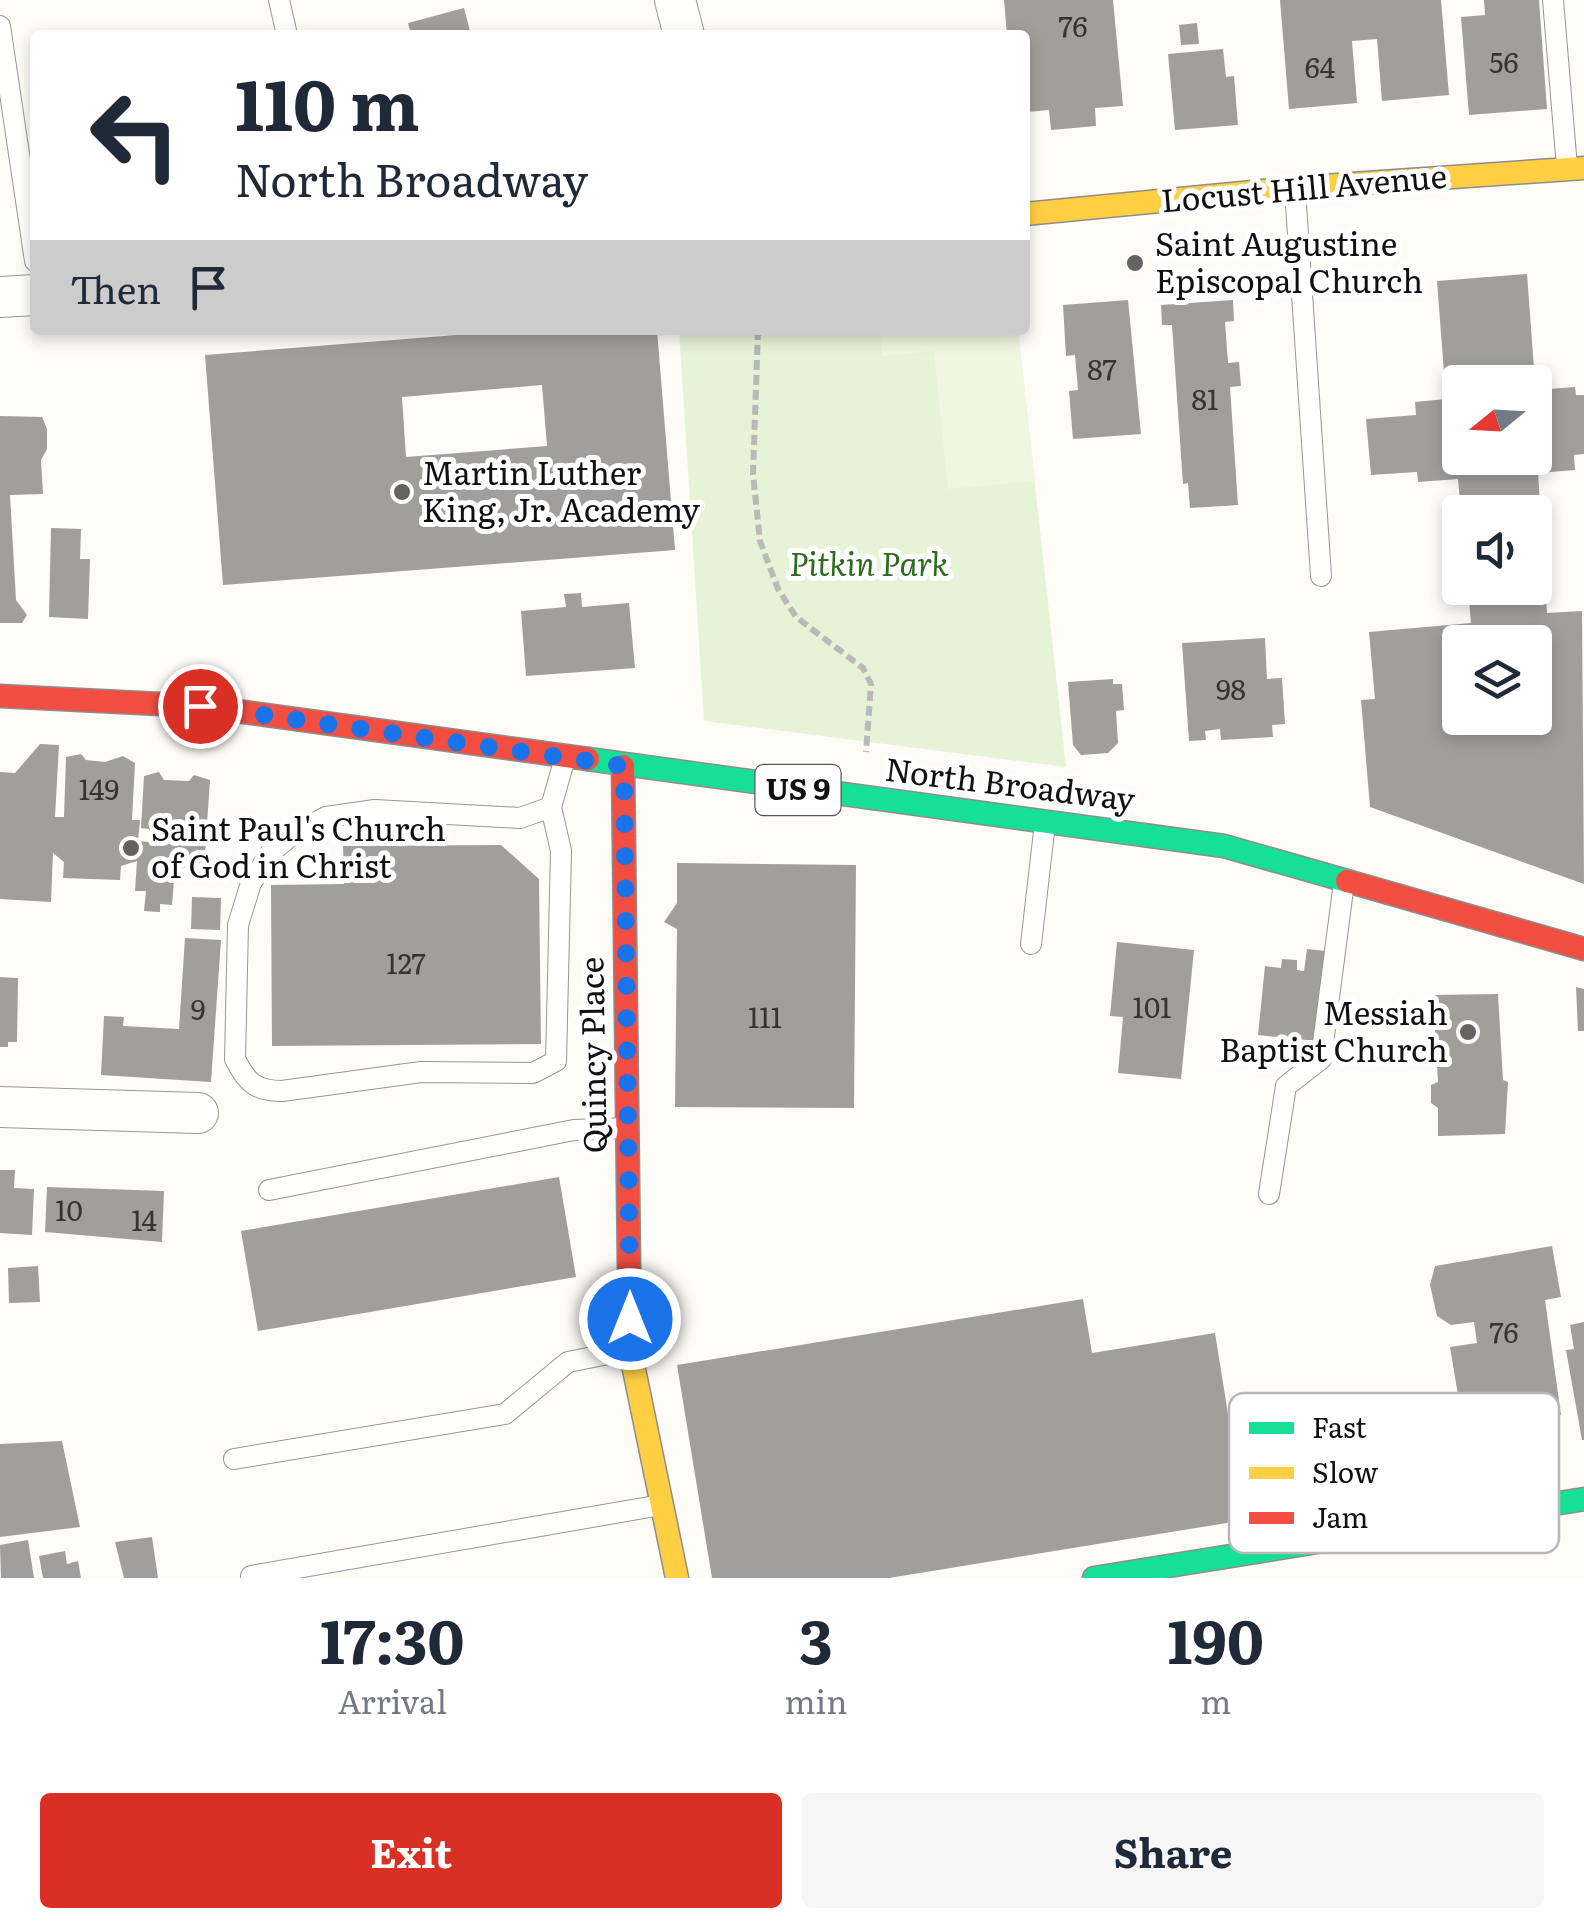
<!DOCTYPE html>
<html lang="en">
<head>
<meta charset="utf-8">
<style>
	:root { --surface:#fff; --page:#f6f6f7; --text:#1f2937; --muted:#747a83; --accent:#d93025 }
	body { margin:0; font-family:Literata,serif; background:var(--page); color:var(--text); height:100vh; display:flex; flex-direction:column; font-size:38px; white-space:nowrap }
	* { box-sizing:border-box; margin:0 }
	p { font-size:32px; color:var(--muted) }
	.icon { flex:none; width:55px; height:55px; fill:none; stroke:currentColor; stroke-width:2; stroke-linecap:round; stroke-linejoin:round }
	.map { position:relative; height:1578px; overflow:hidden }
	.drawer { display:flex; flex-direction:column; background:var(--surface); flex:1 }
	.drawer>* { flex:none }
	.top-card { position:absolute; left:30px; top:30px; width:1000px; height:305px; border-radius:10px; box-shadow:0 5px 15px #0003; background:#fff; color:var(--text); overflow:hidden }
	.needle { width:65px; rotate:252deg }
	.fabs { position:absolute; left:1442px; top:365px; display:grid; gap:20px }
	.fabs a { display:grid; place-items:center; width:110px; height:110px; border-radius:10px; background:var(--surface); box-shadow:0 5px 15px #0003; font-size:50px }
	.pin { position:absolute; display:grid; place-items:center; width:85px; height:85px; color:#fff; margin:-42px; border:5px solid #fff; border-radius:50%; box-shadow:0 2px 10px #0007 }
	.me { position:absolute; width:110px; margin:-55px; rotate:0deg; stroke-linejoin:round; filter:drop-shadow(0 0 8px #0008) }
	.turn { display:flex; align-items:center; gap:35px; height:210px; padding:0 40px; font-size:45px }
	.turn .icon { width:130px; height:130px; stroke-width:2.5 }
	.turn b { display:block; font-size:70px; line-height:85px }
	.then { display:flex; align-items:center; height:95px; padding:0 40px; background:#0003; gap:20px; font-size:38px }
	.eta { display:flex; justify-content:space-evenly; align-items:center; height:170px; text-align:center }
	.eta b { font-size:60px; font-weight:700; line-height:70px }
	.action { display:flex; gap:20px; margin-top:auto; padding:20px 40px }
	.action a { flex:1; height:115px; border-radius:10px; background:var(--accent); color:#fff; font-size:40px; font-weight:700; line-height:115px; text-align:center }
	.action a+a { background:var(--page); color:var(--text) }
	.map>svg:first-child { display:block }
</style>
</head>
<body>
<div class="map">
<svg width="1584" height="1578" viewBox="0 0 1584 1578">
	<rect width="100%" height="100%" fill="#fdfcf7"/>
	<!-- green -->
	<polygon fill="#e7f3d7" points="679,330 1018,330 1066,767 704,721"/>
	<!-- pitch -->
	<polygon fill="#f0f6e1" points="880,330 1018,330 1035,481 948,489 934,351 882,356"/>
	<!-- building -->
	<g fill="#a19f9c" fill-rule="evenodd">
		<polygon points="1004,0 1113,0 1123,106 1095,108 1096,126 1051,130 1049,110 1028,112 1025,35 1007,35"/>
		<polygon points="1280,0 1441,0 1449,95 1382,101 1377,39 1352,41 1357,103 1289,109"/>
		<polygon points="1484,0 1539,0 1547,109 1469,115 1461,17 1485,15"/>
		<polygon points="464,8 471,35 411,35 408,23"/>
		<polygon points="1197,23 1199,44 1181,45 1179,25"/>
		<polygon points="1223,49 1226,77 1234,76 1238,125 1175,130 1168,54"/>
		<path d="M1527 274 1535 382H1460V458H1535V390L1575 387 1576 395H1584V454L1574 455 1575 470 1538 473 1547 613 1582 611 1584 884 1370 807 1361 700 1375 699 1369 632 1471 623 1468 588H1535V512H1461L1458 479 1418 482 1417 472 1371 475 1366 419 1416 415 1415 402 1446 399 1437 281ZM1460 642H1535V718H1460Z"/>
		<polygon points="1128,300 1141,434 1073,439 1069,391 1078,390 1075,355 1066,356 1063,305"/>
		<polygon points="1233,300 1234,321 1225,322 1228,363 1239,362 1241,386 1230,387 1238,505 1190,508 1188,483 1183,484 1172,325 1162,325 1161,305"/>
		<path d="M518 330H657L675 550 223 585 205 355ZM542 385 547 446 406 457 402 397Z"/>
		<polygon points="0,416 42,417 47,429 47,449 41,460 43,494 10,495 16,600 27,615 22,623 0,623"/>
		<polygon points="51,528 81,529 80,559 90,559 88,619 49,617"/>
		<polygon points="581,593 582,607 629,603 635,668 526,676 521,611 566,607 564,594"/>
		<polygon points="1265,638 1267,679 1282,678 1285,724 1272,725 1273,737 1221,740 1220,729 1205,731 1206,740 1189,741 1182,643"/>
		<polygon points="1113,679 1113,684 1122,684 1124,710 1116,711 1118,743 1108,753 1081,755 1073,745 1068,682"/>
		<polygon points="40,744 59,745 55,817 64,817 66,757 81,754 86,760 105,762 123,756 135,763 132,820 140,820 138,841 149,842 149,829 141,828 144,776 159,772 164,780 189,781 194,775 210,780 204,869 175,867 172,905 160,904 160,912 144,911 146,891 135,891 137,861 121,866 120,880 63,878 64,862 53,853 51,902 0,899 0,772 15,773"/>
		<polygon points="501,845 539,879 541,1044 272,1046 271,885 344,884 343,846"/>
		<polygon points="677,863 856,865 854,1108 675,1107 677,929 664,922 677,903"/>
		<polygon points="192,897 221,898 220,930 191,929"/>
		<polygon points="185,938 221,940 211,1082 101,1075 104,1016 124,1017 123,1026 179,1029"/>
		<polygon points="1117,942 1194,950 1181,1079 1118,1073 1123,1017 1110,1016"/>
		<polygon points="1307,949 1326,951 1316,1041 1258,1035 1265,966 1281,968 1282,959 1297,960 1297,970 1304,971"/>
		<polygon points="0,977 18,978 17,1042 8,1042 8,1047 0,1047"/>
		<polygon points="1576,987 1584,989 1584,1031 1578,1031"/>
		<polygon points="1498,994 1503,1080 1508,1082 1505,1134 1438,1136 1438,1108 1431,1103 1431,1085 1438,1082 1433,995"/>
		<polygon points="0,1170 15,1170 14,1188 34,1189 32,1235 0,1233"/>
		<polygon points="559,1177 576,1277 258,1331 241,1231"/>
		<polygon points="47,1187 164,1191 162,1242 45,1232"/>
		<polygon points="1552,1246 1561,1297 1545,1300 1561,1415 1490,1427 1488,1412 1472,1414 1469,1399 1459,1401 1450,1347 1477,1343 1474,1322 1451,1325 1437,1316 1430,1285 1435,1266"/>
		<polygon points="38,1266 40,1302 9,1303 8,1268"/>
		<polygon points="1083,1299 1092,1353 1215,1333 1245,1520 889,1578 712,1578 677,1365"/>
		<polygon points="1584,1322 1584,1440 1582,1440 1566,1350 1574,1349 1570,1325"/>
		<polygon points="62,1441 80,1527 0,1537 0,1444"/>
		<polygon points="152,1537 158,1578 124,1578 115,1542"/>
		<polygon points="28,1540 34,1578 1,1578 0,1545"/>
		<polygon points="65,1551 67,1564 78,1561 81,1578 43,1578 39,1556"/>
	</g>
	<g fill="none" stroke-linecap="round" stroke-linejoin="round">
		<!-- lane casing -->
		<g stroke="#979795" stroke-width="22">
			<g id="lane">
				<polyline points="279,0 287,35"/>
				<polyline points="1553,0 1567,167"/>
				<polyline points="0,26 35,261"/>
				<polyline points="1295,190 1321,576"/>
				<path d="M551 807 520 818 375 810 326 817 291 836 271 852 251 883 238 925 235 1059C247 1083 256 1091 282 1091L421 1072 533 1073 556 1061 561 851 551 807 565 758"/>
				<polyline points="1031,944 1045,823"/>
				<polyline points="269,1190 574,1130 626,1128"/>
				<polyline points="1269,1194 1286,1086 1321,1059 1344,882"/>
				<polyline points="234,1459 505,1414 568,1362 628,1350"/>
				<polyline points="251,1576 661,1505"/>
			</g>
		</g>
		<!-- street casing -->
		<g stroke="#979795" stroke-width="42">
			<g id="street">
				<polyline points="675,0 684,35"/>
				<polyline points="0,297 35,295"/>
				<polyline points="0,1107 198,1113"/>
			</g>
		</g>
		<!-- fast casing -->
		<g stroke="#8e8d8b" stroke-width="25">
			<g id="fast">
				<polyline points="588,759 1224,846 1347,881"/>
				<polyline points="1094,1578 1584,1499"/>
			</g>
		</g>
		<!-- slow casing -->
		<g stroke="#8e8d8b" stroke-width="25">
			<g id="slow">
				<polyline points="1025,214 1294,188 1584,168"/>
				<polyline points="630,1350 677,1578"/>
			</g>
		</g>
		<!-- jam casing -->
		<g stroke="#8e8d8b" stroke-width="25">
			<g id="jam">
				<polyline points="0,696 200,706 588,759"/>
				<polyline points="623,766 630,1350"/>
				<polyline points="1347,881 1584,949"/>
			</g>
		</g>
		<!-- path -->
		<polyline stroke="#b9b9b8" stroke-width="6" stroke-dasharray="10 5" stroke-linecap="butt" points="758,330 753,474 760,541 778,589 796,617 863,668 871,684 866,752"/>
		<!-- lane -->
		<use href="#lane" stroke="#fffffe" stroke-width="20"/>
		<!-- street -->
		<use href="#street" stroke="#fffffe" stroke-width="40"/>
		<!-- fast -->
		<use href="#fast" stroke="#16e098" stroke-width="22"/>
		<!-- slow -->
		<use href="#slow" stroke="#ffcf43" stroke-width="22"/>
		<!-- jam -->
		<use href="#jam" stroke="#f24e42" stroke-width="22"/>
	</g>
	<g fill="none" stroke-linecap="round" stroke-linejoin="round">
		<!-- route -->
		<polyline stroke="#1a73e8" stroke-width="18" stroke-dasharray="0 32.4" points="200,706 624,766 630,1319"/>
	</g>
	<!-- markers -->
	<g fill="#646362" stroke="#fff" stroke-width="4">
		<circle cx="1135" cy="263" r="10"/>
		<circle cx="402" cy="492" r="10"/>
		<circle cx="131" cy="848" r="10"/>
		<circle cx="1468" cy="1032" r="10"/>
	</g>
	<g text-anchor="middle" stroke-width="10" stroke-linejoin="round" paint-order="stroke">
		<!-- number labels -->
		<g font-size="28" fill="#353434">
			<text x="1073" y="37">76</text>
			<text x="1504" y="73">56</text>
			<text x="1320" y="78">64</text>
			<text x="1102" y="380">87</text>
			<text x="1205" y="410">81</text>
			<text x="1231" y="700">98</text>
			<text x="99" y="800">149</text>
			<text x="406" y="974">127</text>
			<text x="1152" y="1018">101</text>
			<text x="198" y="1020">9</text>
			<text x="765" y="1028">111</text>
			<text x="69" y="1221">10</text>
			<text x="144" y="1231">14</text>
			<text x="1504" y="1343">76</text>
		</g>
		<!-- shield labels -->
		<rect fill="#fff" stroke="#585858" stroke-width="2.5" x="755.5" y="765" width="85" height="50" rx="8"/>
		<g font-size="30" font-weight="bold" fill="#111">
			<text x="798" y="800">US 9</text>
		</g>
		<!-- street labels -->
		<g font-size="32" fill="#111" stroke="#fff">
			<text transform="translate(1304 189) rotate(-5)" y="11">Locust Hill Avenue</text>
			<text transform="translate(1010 785) rotate(7)" y="11">North Broadway</text>
			<text transform="translate(594 1055) rotate(-91)" y="11">Quincy Place</text>
		</g>
		<!-- poi labels -->
		<g font-size="32" fill="#111" stroke="#fff" text-anchor="start">
			<text x="1155" y="256">Saint Augustine<tspan x="1155" dy="37">Episcopal Church</tspan></text>
			<text x="422" y="485">Martin Luther<tspan x="422" dy="37">King, Jr. Academy</tspan></text>
			<text x="151" y="841">Saint Paul's Church<tspan x="151" dy="37">of God in Christ</tspan></text>
			<text x="1448" y="1025" text-anchor="end">Messiah<tspan x="1448" dy="37">Baptist Church</tspan></text>
		</g>
		<!-- park labels -->
		<g font-size="32" font-style="italic" fill="#2f6b1f" stroke="#fff">
			<text x="869" y="576">Pitkin Park</text>
		</g>
	</g>
	<!-- legend -->
	<rect x="1229" y="1393" width="330" height="160" rx="15" fill="#fff" stroke="#b8b8b8" stroke-width="2.5"/>
	<rect x="1249" y="1422" width="45" height="12" fill="#16e098"/>
	<rect x="1249" y="1467" width="45" height="12" fill="#ffcf43"/>
	<rect x="1249" y="1512" width="45" height="12" fill="#f24e42"/>
	<g font-size="28" fill="#111">
		<text x="1312" y="1438">Fast</text>
		<text x="1312" y="1483">Slow</text>
		<text x="1312" y="1528">Jam</text>
	</g>
</svg>
<div class="fabs">
<a><svg class="needle" viewBox="-14 -14 28 28"><path d="M0-13l5 13h-10z" fill="#e53935"/><path d="M0 13l5-13h-10z" fill="#747a83"/></svg></a>
<a><svg class="icon" aria-label="sound" viewBox="0 0 24 24"><path d="M4 9h4l5-4v14l-5-4H4zM17 9q2 3 0 6"/></svg></a>
<a><svg class="icon" aria-label="layers" viewBox="0 0 24 24"><path d="M12 4l9 5-9 5-9-5zM3 14l9 5 9-5"/></svg></a>
</div>
<div class="pin" style="left:200px;top:706px;background:#d93025"><svg class="icon" aria-label="arrive" viewBox="0 0 24 24"><path d="M6 21V4h12l-3 4 3 4H6"/></svg></div>
<svg class="me" style="left:630px;top:1319px" viewBox="-20 -20 40 40"><circle r="17" fill="#1a73e8" stroke="#fff" stroke-width="3"/><path d="M0-11L8 9 0 5-8 9z" fill="#fff"/></svg>
<div class="top-card">
<div class="turn"><svg class="icon" aria-label="left" viewBox="0 0 24 24"><path d="M17 20v-9H6M10 6l-5 5 5 5"/></svg><div><b>110 m</b>North Broadway</div></div>
<div class="then">Then<svg class="icon" aria-label="arrive" viewBox="0 0 24 24"><path d="M6 21V4h12l-3 4 3 4H6"/></svg></div>
</div>
</div>
<section class="drawer">
<div class="eta">
<div><b>17:30</b><p>Arrival</p></div>
<div><b>3</b><p>min</p></div>
<div><b>190</b><p>m</p></div>
</div>
<div class="action"><a>Exit</a><a>Share</a></div>
</section>
</body>
</html>
